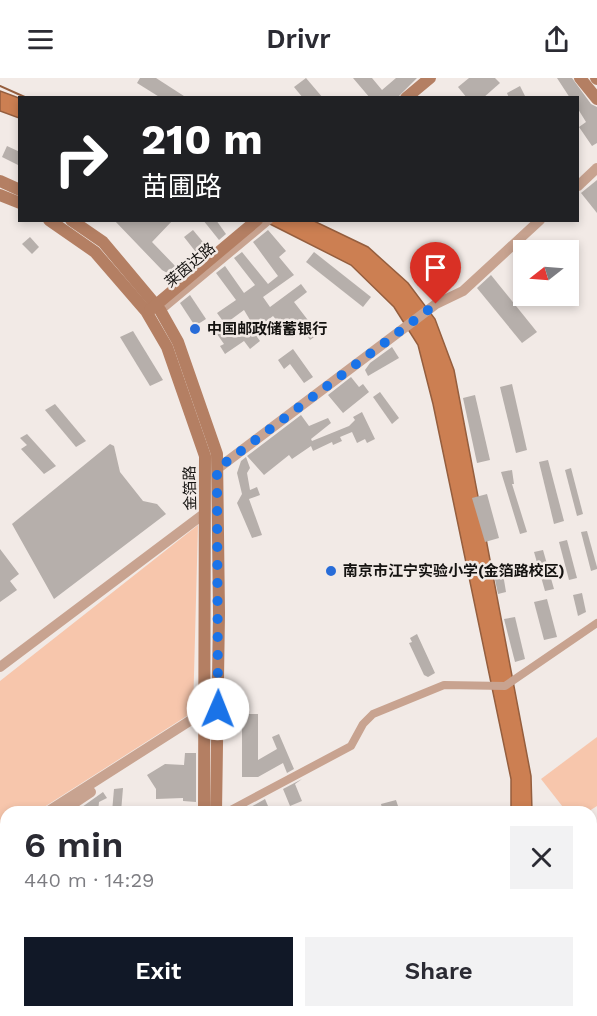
<!DOCTYPE html>
<html lang="en">
<head>
<meta charset="utf-8">
<style>
	:root { --surface:#fff; --page:#f2f2f3; --text:#2b2b33; --muted:#7c7c81; --accent:#111827 }
	body { margin:0; font-family:"Work Sans","Noto Sans SC",sans-serif; background:var(--page); color:var(--text); height:100vh; display:flex; flex-direction:column; font-size:22px; white-space:nowrap }
	* { box-sizing:border-box; margin:0 }
	p { font-size:20px; color:var(--muted) }
	.icon { flex:none; width:33px; height:33px; fill:none; stroke:currentColor; stroke-width:2; stroke-linecap:round; stroke-linejoin:round }
	.map { position:relative; flex:1; overflow:hidden }
	.panel { position:absolute; left:0px; top:728px; width:597px; height:212px; display:flex; flex-direction:column; background:var(--surface); border-radius:18px 18px 0 0; box-shadow:0 3px 9px #0003 }
	.panel>* { flex:none }
	.banner { position:absolute; left:18px; top:18px; width:561px; height:126px; border-radius:0px; box-shadow:0 3px 9px #0003; background:#202124; color:#fff; overflow:hidden }
	.needle { width:39px; rotate:253deg }
	.buttons { position:absolute; left:513px; top:162px; display:grid; gap:12px }
	.buttons a { display:grid; place-items:center; width:66px; height:66px; border-radius:0px; background:var(--surface); box-shadow:0 3px 9px #0003; font-size:30px }
	.pin { position:absolute; display:grid; place-items:center; width:51px; height:51px; color:#fff; margin:-62px -26px; border-radius:50% 50% 50% 0; rotate:-45deg; box-shadow:0 0 6px #0007 }
	.pin .icon { rotate:45deg }
	.me { position:absolute; width:66px; margin:-33px; rotate:1deg; stroke-linejoin:round; filter:drop-shadow(0 0 4px #0008) }
	.turn { display:flex; align-items:center; gap:21px; height:126px; padding:0 24px; font-size:27px }
	.turn .icon { width:78px; height:78px; stroke-width:2.5 }
	.turn b { display:block; font-size:42px; line-height:51px }
	.round { display:grid; place-items:center; flex:none; width:63px; height:63px; border-radius:0px; background:var(--page) }
	.overview { display:flex; align-items:center; justify-content:space-between; height:102px; padding:0 24px }
	h1 { font-size:36px; font-weight:600; line-height:45px }
	.action { display:flex; gap:12px; margin-top:auto; padding:12px 24px }
	.action a { flex:1; height:69px; border-radius:0px; background:var(--accent); color:#fff; font-size:24px; font-weight:600; line-height:69px; text-align:center }
	.action a+a { background:var(--page); color:var(--text) }
	header { display:flex; justify-content:space-between; align-items:center; height:78px; padding:0 24px; background:var(--surface); font-size:27px; font-weight:600 }
	.map>svg:first-child { display:block }
</style>
</head>
<body>
<header><svg class="icon" aria-label="menu" viewBox="0 0 24 24"><path d="M4 6h16M4 12h16M4 18h16"/></svg>Drivr<svg class="icon" aria-label="share" viewBox="0 0 24 24"><path d="M12 15V3M7 8l5-5 5 5M5 13v7h14v-7"/></svg></header>
<div class="map">
<svg width="597" height="938" viewBox="0 0 597 938">
	<rect width="100%" height="100%" fill="#f2eae6"/>
	<!-- green -->
	<g fill="#f7c6ac">
		<polygon points="198,447 193,634 38,733 6,734 6,754 0,758 0,603"/>
		<polygon points="597,659 597,728 589,733 566,733 541,701"/>
	</g>
	<!-- water -->
	<g fill="#cc7f52" stroke="#955e3e" stroke-width="1.5">
		<polygon points="0,13 19,20 19,40 0,33"/>
		<polygon points="264,143 314,143 368,169 408,205 435,241 454,292 531,698 532,733 511,733 511,701 433,326 418,267 394,229 351,187"/>
	</g>
	<g fill="none" stroke-linecap="round" stroke-linejoin="round">
		<!-- stream -->
		<polyline stroke="#955e3e" stroke-width="2" points="0,8 27,20"/>
	</g>
	<!-- building -->
	<g fill="#b6afab">
		<polygon points="140,0 156,0 187,20 161,20 137,5"/>
		<polygon points="306,0 323,20 303,20 294,9"/>
		<polygon points="353,0 372,0 382,12 396,0 417,0 397,20 370,20"/>
		<polygon points="469,0 495,0 500,5 483,20 467,20 458,9"/>
		<polygon points="557,0 572,0 591,26 597,29 597,65 592,68 579,49 586,44 578,31 578,20 570,20"/>
		<polygon points="520,8 526,20 509,20 507,15"/>
		<polygon points="7,68 20,74 20,88 2,79"/>
		<polygon points="597,102 597,135 581,115"/>
		<polygon points="114,142 173,142 152,164 180,193 169,196 162,192"/>
		<polygon points="203,142 216,142 226,156 219,162"/>
		<polygon points="193,152 208,170 199,178 184,159"/>
		<polygon points="268,152 286,173 279,179 294,197 263,219 270,229 301,206 307,214 294,224 314,250 317,248 321,254 310,262 303,251 292,260 273,238 253,253 260,263 250,271 244,263 225,276 220,268 224,266 212,249 221,243 231,257 250,242 244,232 225,246 217,235 236,222 216,195 225,188 244,215 255,207 234,180 242,174 268,206 278,198 253,164"/>
		<polygon points="30,159 39,169 32,176 22,166"/>
		<polygon points="314,174 371,219 363,229 306,184"/>
		<polygon points="491,197 537,254 522,265 477,210"/>
		<polygon points="190,217 206,241 195,248 180,225"/>
		<polygon points="133,253 163,302 150,308 120,259"/>
		<polygon points="392,269 399,280 368,298 365,292 370,285"/>
		<polygon points="293,271 313,299 304,305 290,286 284,291 278,282"/>
		<polygon points="351,299 359,309 363,306 369,314 343,335 328,317"/>
		<polygon points="512,306 527,372 516,375 500,309"/>
		<polygon points="380,314 399,340 392,346 373,319"/>
		<polygon points="475,317 490,382 477,385 463,320"/>
		<polygon points="55,326 86,363 76,369 45,332"/>
		<polygon points="362,334 375,361 367,365 365,361 357,365 352,354 340,359 342,363 333,367 332,364 313,373 311,368 292,381 289,377 264,397 247,378 301,337 309,348 328,340 331,345 311,361 312,363 349,348 355,342 353,339"/>
		<polygon points="27,356 56,388 44,396 21,371 27,367 20,360"/>
		<polygon points="110,366 114,368 120,394 143,423 157,426 166,436 54,521 12,446"/>
		<polygon points="246,379 250,390 247,395 250,412 257,409 260,417 249,421 262,457 252,460 237,425 242,416 237,395 241,383"/>
		<polygon points="548,382 564,443 554,446 539,384"/>
		<polygon points="571,390 583,436 577,438 565,392"/>
		<polygon points="512,392 514,406 512,406 527,454 520,456 501,394"/>
		<polygon points="487,416 499,460 485,464 472,420"/>
		<polygon points="587,453 597,489 597,491 591,493 581,454"/>
		<polygon points="567,462 577,500 569,502 559,464"/>
		<polygon points="0,471 19,496 10,503 17,512 0,524"/>
		<polygon points="543,472 554,511 545,513 534,474"/>
		<polygon points="502,490 506,514 498,516 493,492"/>
		<polygon points="582,515 586,534 578,538 573,517"/>
		<polygon points="547,521 557,559 544,562 534,524"/>
		<polygon points="515,539 525,581 515,584 504,541"/>
		<polygon points="417,556 435,595 428,599 424,597 409,565 412,564 410,560"/>
		<polygon points="242,636 258,636 258,682 277,671 272,659 279,656 294,691 287,695 283,685 258,699 242,699"/>
		<polygon points="185,675 196,675 196,724 183,723 183,720 156,721 156,711 147,697 165,686 184,687"/>
		<polygon points="302,701 295,706 302,723 290,728 283,711"/>
		<polygon points="123,710 121,734 112,734 114,711"/>
		<polygon points="103,714 107,720 99,724 98,734 75,734"/>
		<polygon points="265,721 268,728 255,734 242,734"/>
		<polygon points="396,722 400,734 383,734 381,726"/>
	</g>
	<g fill="none" stroke-linecap="round" stroke-linejoin="round">
		<!-- minor -->
		<polyline stroke="#c8a390" stroke-width="8" points="227,734 351,668 363,646 373,636 444,607 505,608 597,545"/>
		<!-- tertiary -->
		<g stroke="#c8a390" stroke-width="10">
			<polyline points="578,108 597,90"/>
			<polyline points="160,232 268,142"/>
			<polyline points="217,391 436,226 463,213 540,142"/>
			<polyline points="0,589 205,435"/>
			<polyline points="47,734 210,630"/>
			<polyline points="61,734 91,714"/>
			<polyline points="0,763 6,759"/>
			<polyline points="0,773 6,769"/>
		</g>
		<!-- secondary -->
		<g stroke="#b47f63" stroke-width="12">
			<polyline points="580,0 597,21"/>
			<polyline points="596,0 597,1"/>
			<polyline points="406,20 430,0"/>
			<polyline points="0,103 20,112"/>
			<polyline points="0,117 20,125"/>
			<polyline points="49,142 95,174 146,233 167,269 205,378 204,734"/>
			<polyline points="71,142 103,164 160,232 178,264 217,376 219,535 216,734"/>
			<polyline points="150,232 257,142"/>
			<polyline points="202,938 202,933"/>
			<polyline points="214,938 214,933"/>
		</g>
	</g>
	<g fill="none" stroke-linecap="round" stroke-linejoin="round">
		<!-- route -->
		<polyline stroke="#1a73e8" stroke-width="10" stroke-dasharray="0 18" points="218,631 217,391 436,226"/>
	</g>
	<!-- markers -->
	<g fill="#286cd8" stroke="#f2eae6" stroke-width="2">
		<circle cx="195" cy="251" r="6"/>
		<circle cx="331" cy="493" r="6"/>
	</g>
	<g text-anchor="middle" stroke-width="5" stroke-linejoin="round" paint-order="stroke">
		<!-- street labels -->
		<g font-size="15" fill="#141210" stroke="#f2eae6">
			<text transform="translate(190 187) rotate(-40)" y="5">莱茵达路</text>
			<text transform="translate(190 410) rotate(-91)" y="5">金箔路</text>
		</g>
		<!-- poi labels -->
		<g font-size="15" font-weight="bold" fill="#141210" stroke="#f2eae6" text-anchor="start">
			<text x="207" y="256">中国邮政储蓄银行</text>
			<text x="343" y="498">南京市江宁实验小学(金箔路校区)</text>
		</g>
	</g>
</svg>
<div class="buttons">
<a><svg class="needle" viewBox="-14 -14 28 28"><path d="M0-13l5 13h-10z" fill="#e53935"/><path d="M0 13l5-13h-10z" fill="#7c7c81"/></svg></a>
</div>
<div class="pin" style="left:436px;top:226px;background:#d93025"><svg class="icon" aria-label="arrive" viewBox="0 0 24 24"><path d="M6 21V4h12l-3 4 3 4H6"/></svg></div>
<svg class="me" style="left:218px;top:631px" viewBox="-20 -20 40 40"><circle r="19" fill="#fff"/><path d="M0-13L10 11 0 6-10 11z" fill="#1a73e8"/></svg>
<div class="banner">
<div class="turn"><svg class="icon" aria-label="right" viewBox="0 0 24 24"><path d="M7 20v-9h11M14 6l5 5-5 5"/></svg><div><b>210 m</b>苗圃路</div></div>
</div>
<section class="panel">
<div class="overview"><div><h1>6 min</h1><p>440 m · 14:29</p></div><a class="round"><svg class="icon" aria-label="close" viewBox="0 0 24 24"><path d="M6 6l12 12M18 6L6 18"/></svg></a></div>
<div class="action"><a>Exit</a><a>Share</a></div>
</section>
</div>
</body>
</html>
